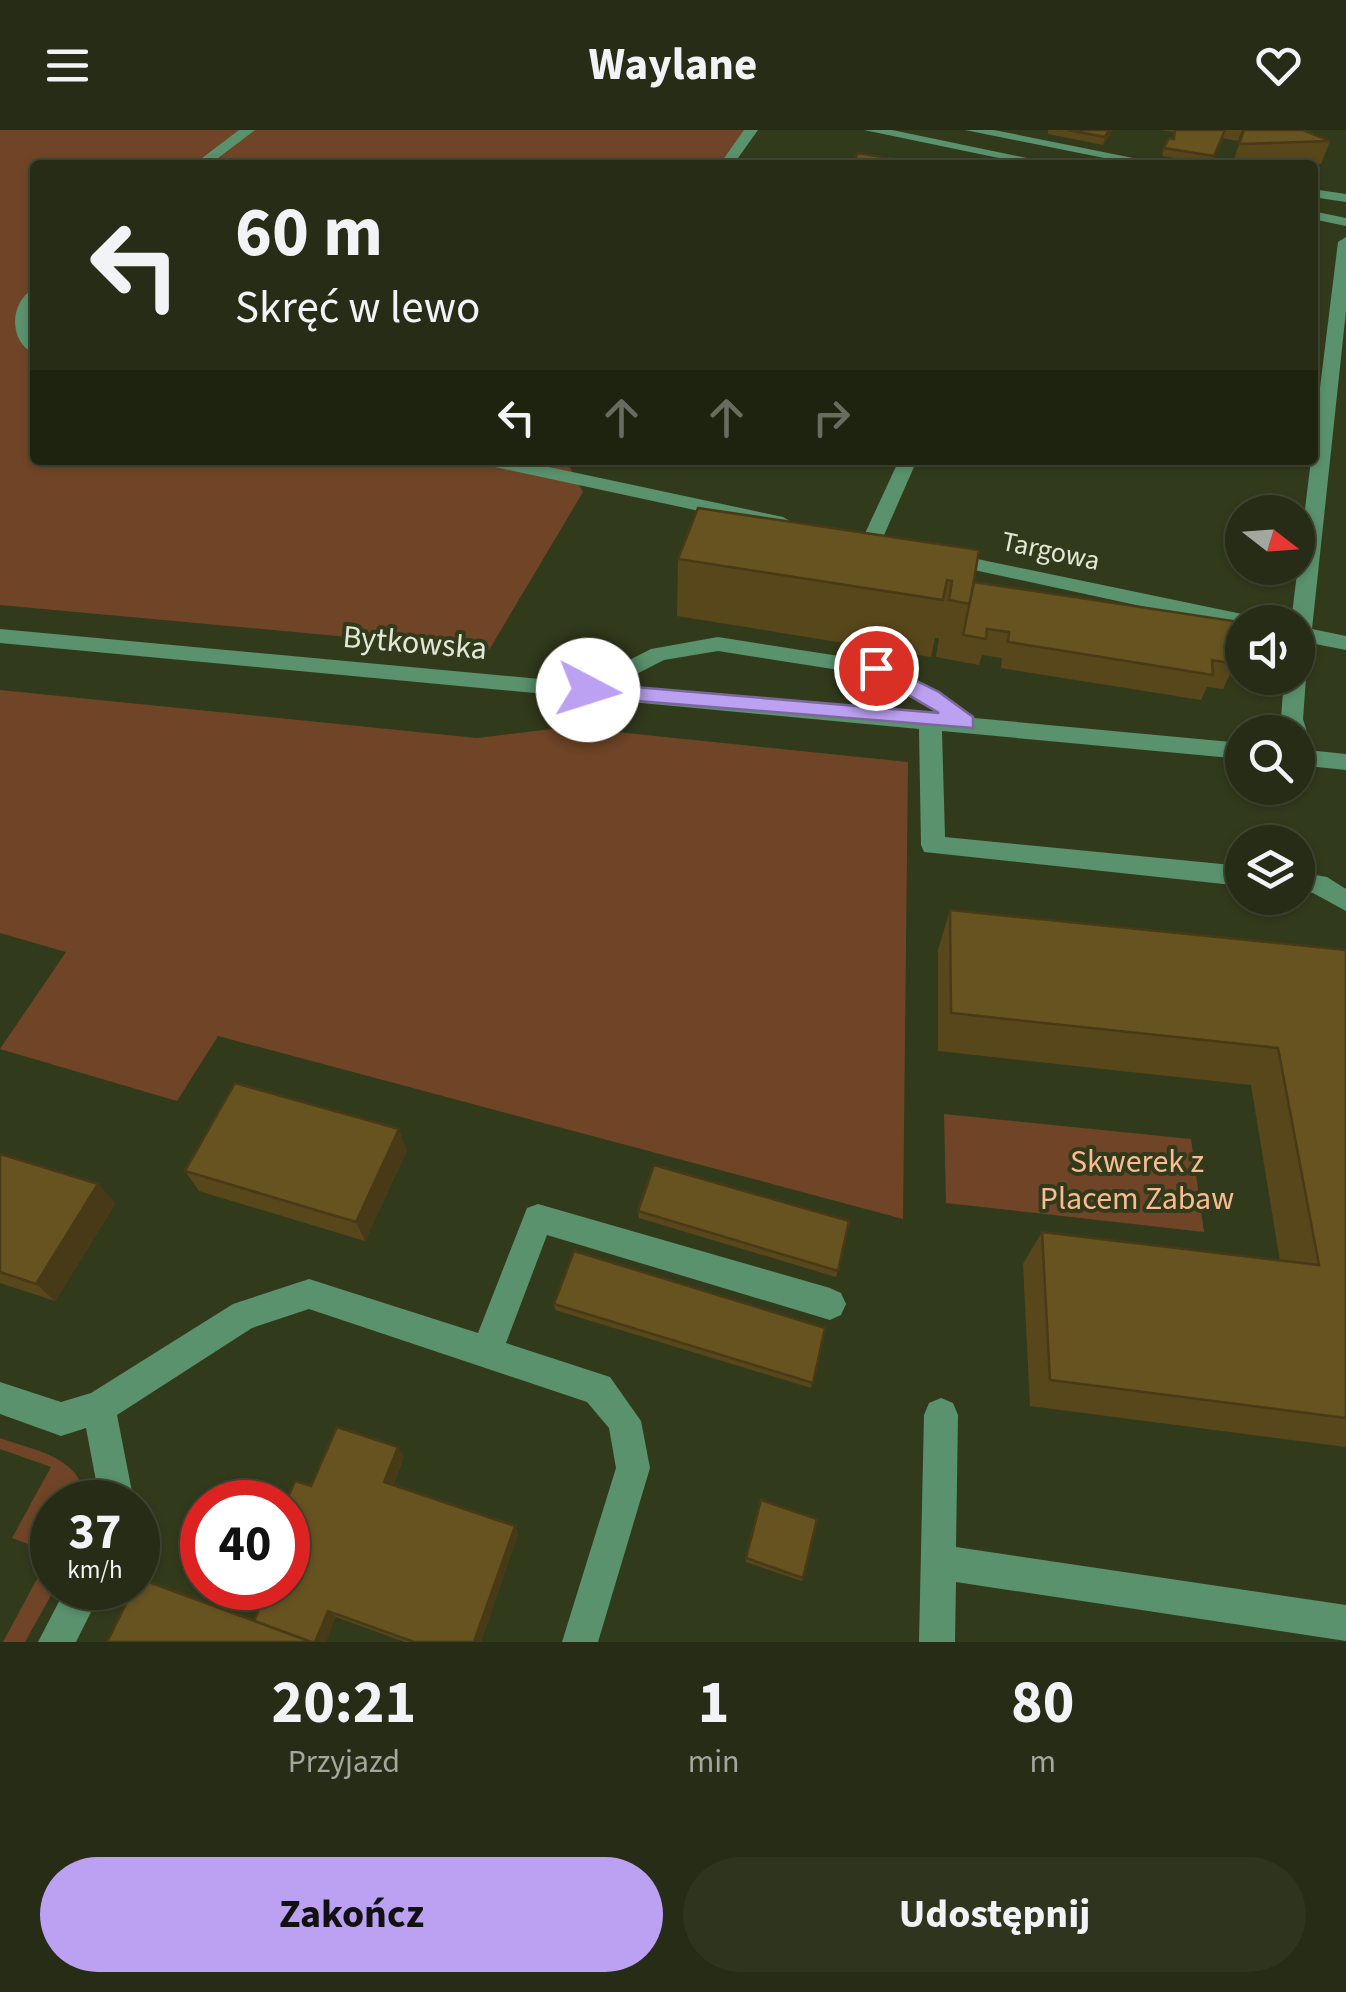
<!DOCTYPE html>
<html lang="pl">
<head>
<meta charset="utf-8">
<style>
	:root { --surface:#262c15; --page:#2e341e; --text:#f1f3f6; --muted:#a4a7a0; --line:#424834; --accent:#bca0f2 }
	body { margin:0; font-family:"Source Sans 3",sans-serif; background:var(--page); color:var(--text); height:100vh; display:flex; flex-direction:column; font-size:38px; white-space:nowrap }
	* { box-sizing:border-box; margin:0 }
	p { font-size:32px; color:var(--muted) }
	.icon { flex:none; width:55px; height:55px; fill:none; stroke:currentColor; stroke-width:2; stroke-linecap:round; stroke-linejoin:round }
	.map { position:relative; height:1512px; overflow:hidden }
	.drawer { display:flex; flex-direction:column; background:var(--surface); flex:1 }
	.drawer>* { flex:none }
	.hud { position:absolute; left:30px; top:30px; width:1288px; height:305px; border-radius:10px; box-shadow:0 2px 8px #0004,0 0 0 2px var(--line); background:#262c15; color:var(--text); overflow:hidden }
	.needle { width:65px; rotate:107deg }
	.buttons { position:absolute; left:1225px; top:365px; display:grid; gap:20px }
	.buttons a { display:grid; place-items:center; width:90px; height:90px; border-radius:50%; background:var(--surface); box-shadow:0 2px 8px #0004,0 0 0 2px var(--line); font-size:50px }
	.speed { position:absolute; left:30px; top:1350px; display:flex; gap:20px; font-size:50px; font-weight:700; text-align:center }
	.speed>* { display:grid; place-content:center; width:130px; height:130px; border-radius:50%; background:var(--surface); box-shadow:0 2px 8px #0004,0 0 0 2px var(--line); line-height:1 }
	.speed small { font-size:25px; font-weight:400 }
	.speed .limit { border:15px solid #d22; background:#fff; color:#111 }
	.pin { position:absolute; display:grid; place-items:center; width:85px; height:85px; color:#fff; margin:-42px; border:5px solid #fff; border-radius:50%; box-shadow:0 2px 10px #0007 }
	.me { position:absolute; width:110px; margin:-55px; rotate:95deg; stroke-linejoin:round; filter:drop-shadow(0 0 8px #0008) }
	.turn { display:flex; align-items:center; gap:35px; height:210px; padding:0 40px; font-size:45px }
	.turn .icon { width:130px; height:130px; stroke-width:2.5 }
	.turn b { display:block; font-size:70px; line-height:85px }
	.lanes { display:flex; align-items:center; height:95px; padding:0 40px; background:#0003; justify-content:center; gap:50px; direction:ltr }
	.lanes .off { opacity:.35 }
	.eta { display:flex; justify-content:space-evenly; align-items:center; height:170px; text-align:center }
	.eta b { font-size:60px; font-weight:700; line-height:70px }
	.cta { display:flex; gap:20px; margin-top:auto; padding:20px 40px }
	.cta a { flex:1; height:115px; border-radius:60px; background:var(--accent); color:#111; font-size:40px; font-weight:700; line-height:115px; text-align:center }
	.cta a+a { background:var(--page); color:var(--text) }
	header { display:flex; justify-content:space-between; align-items:center; height:130px; padding:0 40px; background:var(--surface); font-size:45px; font-weight:700 }
	.map>svg:first-child { display:block }
</style>
</head>
<body>
<header><svg class="icon" aria-label="menu" viewBox="0 0 24 24"><path d="M4 6h16M4 12h16M4 18h16"/></svg>Waylane<svg class="icon" aria-label="heart" viewBox="0 0 24 24"><path d="M12 20l-8-8c-3-5 5-10 8-4 3-6 11-1 8 4z"/></svg></header>
<div class="map">
<svg width="1346" height="1512" viewBox="0 0 1346 1512">
	<rect width="100%" height="100%" fill="#323a1c"/>
	<!-- green -->
	<g fill="#704527">
		<polygon points="0,0 745,0 718,35 35,35 35,330 566,330 583,362 489,520 0,475"/>
		<polygon points="0,560 477,608 568,597 908,632 903,1089 218,906 177,971 0,919 66,822 0,803"/>
		<polygon points="944,984 1191,1009 1204,1102 946,1073"/>
		<path d="M0 1308C38 1322 81 1326 86 1372H52L55 1458 25 1512H3L51 1423 12 1408 51 1337 0 1319Z"/>
	</g>
	<g fill="none" stroke-linecap="round" stroke-linejoin="round">
		<!-- minor -->
		<g fill="#5a926d" fill-rule="evenodd">
			<polygon points="239,0 255,0 209,35 193,35"/>
			<polygon points="744,0 758,0 733,35 719,35"/>
			<polygon points="864,0 892,0 1060,35 1032,35"/>
			<polygon points="965,0 994,0 1168,35 1139,35"/>
			<polygon points="1312,59 1346,64 1346,72 1312,67"/>
			<polygon points="1312,81 1346,88 1346,96 1312,89"/>
			<polygon points="1346,107 1346,181 1312,499 1346,506 1346,520 1310,513 1309,525 1298,532 1298,492 1291,492 1338,112"/>
			<path d="M35 158 30 191 35 224C8 212 9 171 35 158Z"/>
			<polygon points="481,330 516,330 783,387 793,393 783,399 490,336"/>
			<polygon points="899,330 917,330 881,412 871,418 864,416 861,412"/>
			<polygon points="944,422 1247,485 1257,492 1242,492 1242,498 937,432 937,424"/>
			<path d="M0 499 584 553 651 519 718 507 884 533 940 562 974 588 1242 613V629L942 601 945 707 1242 736V756L924 722 921 715 919 599 0 513ZM718 521 871 545 941 585 615 555 664 530Z"/>
			<polygon points="1298,541 1306,548 1303,589 1307,602 1298,610 1298,602 1285,602 1281,589 1284,548 1298,548"/>
			<polygon points="1298,619 1346,624 1346,640 1298,635"/>
			<polygon points="1298,742 1327,747 1346,759 1346,781 1313,763 1298,762"/>
			<polygon points="538,1074 830,1158 841,1163 846,1174 841,1185 830,1190 547,1105 506,1213 610,1247 641,1291 650,1338 598,1512 562,1512 616,1338 609,1298 587,1272 309,1179 252,1198 117,1285 134,1372 100,1372 86,1298 61,1306 0,1284 0,1252 61,1272 91,1263 233,1174 309,1149 478,1203 527,1078"/>
			<polygon points="941,1268 953,1273 958,1285 956,1417 1346,1475 1346,1511 956,1452 955,1512 919,1512 924,1285 929,1273"/>
			<polygon points="66,1458 103,1458 76,1512 38,1512"/>
		</g>
	</g>
	<!-- wall -->
	<g fill="#59471c">
		<polygon points="1048,0 1113,0 1103,15 1048,4"/>
		<polygon points="1160,0 1242,0 1238,11 1222,8 1212,34 1162,26 1164,18 1173,8 1174,2"/>
		<polygon points="1244,0 1330,11 1321,34 1232,35"/>
		<polygon points="678,429 974,452 1235,534 1223,559 1207,557 1201,570 1001,538 1002,528 982,525 979,535 936,527 939,508 935,508 931,527 677,486"/>
		<polygon points="950,780 1346,820 1346,1317 1030,1276 1023,1134 1042,1102 1280,1131 1251,955 938,921 938,820"/>
		<polygon points="407,1020 365,1111 199,1061 185,1041"/>
		<polygon points="0,1024 98,1054 115,1074 55,1171 0,1153"/>
		<polygon points="638,1081 849,1091 836,1147 639,1088"/>
		<polygon points="554,1174 825,1198 811,1258 555,1180"/>
		<polygon points="404,1327 393,1355 515,1396 518,1404 481,1512 405,1512 336,1487 254,1491 311,1356"/>
		<polygon points="746,1428 803,1448 802,1451 746,1432"/>
	</g>
	<!-- shaded-wall -->
	<g fill="#483a16">
		<polygon points="1109,0 1113,0 1103,15 1105,7"/>
		<polygon points="399,999 407,1020 365,1111 356,1092"/>
		<polygon points="98,1054 115,1074 55,1171 36,1154"/>
		<polygon points="398,1317 404,1327 390,1361 384,1352"/>
		<polygon points="515,1396 518,1404 481,1512 474,1512"/>
		<polygon points="328,1481 336,1487 326,1512 315,1512"/>
	</g>
	<!-- building -->
	<g fill="#675320" stroke="#483a16" stroke-width="2.5">
		<polygon points="1068,0 1109,0 1105,7"/>
		<polygon points="1175,0 1225,0 1214,26 1164,18 1169,8 1174,9"/>
		<polygon points="1244,0 1303,0 1330,11 1239,14"/>
		<polygon points="858,23 894,29 890,35 851,35"/>
		<polygon points="698,378 979,420 970,474 949,470 952,451 947,450 943,470 678,429"/>
		<polygon points="974,452 1233,491 1235,534 1212,530 1213,545 1008,512 1009,502 987,499 986,509 963,505"/>
		<polygon points="950,780 1346,820 1346,1288 1050,1250 1042,1102 1319,1135 1278,918 951,883"/>
		<polygon points="235,953 399,999 356,1092 185,1041"/>
		<polygon points="0,1024 98,1054 36,1154 0,1142"/>
		<polygon points="654,1035 849,1091 838,1141 638,1081"/>
		<polygon points="574,1121 825,1198 813,1253 554,1174"/>
		<polygon points="337,1297 398,1317 384,1352 515,1396 474,1512 414,1512 328,1481 315,1512 311,1512 254,1491 268,1458 288,1458 288,1372 286,1372 295,1351 311,1356"/>
		<polygon points="761,1370 817,1389 803,1448 746,1428"/>
		<polygon points="138,1448 311,1512 107,1512 134,1458 138,1458"/>
	</g>
	<!-- route -->
	<polygon fill="#bca0f2" stroke="#7a689d" stroke-width="2.5" points="876,531 939,562 973,587 973,598 588,567 578,560 588,553 939,583 870,542 870,533"/>
	<g text-anchor="middle" stroke-width="8" stroke-linejoin="round" paint-order="stroke">
		<!-- far-street labels -->
		<g font-size="28" fill="#e2e8d6" stroke="#323a1c">
			<text transform="translate(1051 420) rotate(12)" y="10">Targowa</text>
		</g>
		<!-- street labels -->
		<g font-size="32" fill="#e2e8d6" stroke="#323a1c">
			<text transform="translate(415 512) rotate(5)" y="11">Bytkowska</text>
		</g>
		<!-- park labels -->
		<g font-size="32" fill="#fabb92" stroke="#323a1c">
			<text x="1137" y="1042">Skwerek z<tspan x="1137" dy="37">Placem Zabaw</tspan></text>
		</g>
	</g>
</svg>
<div class="buttons">
<a><svg class="needle" viewBox="-14 -14 28 28"><path d="M0-13l5 13h-10z" fill="#e53935"/><path d="M0 13l5-13h-10z" fill="#a4a7a0"/></svg></a>
<a><svg class="icon" aria-label="sound" viewBox="0 0 24 24"><path d="M4 9h4l5-4v14l-5-4H4zM17 9q2 3 0 6"/></svg></a>
<a><svg class="icon" aria-label="search" viewBox="0 0 24 24"><circle cx="10" cy="10" r="6"/><path d="M15 15l6 6"/></svg></a>
<a><svg class="icon" aria-label="layers" viewBox="0 0 24 24"><path d="M12 4l9 5-9 5-9-5zM3 14l9 5 9-5"/></svg></a>
</div>
<div class="speed"><div>37<small>km/h</small></div><div class="limit">40</div></div>
<div class="pin" style="left:876px;top:538px;background:#d93025"><svg class="icon" aria-label="arrive" viewBox="0 0 24 24"><path d="M6 21V4h12l-3 4 3 4H6"/></svg></div>
<svg class="me" style="left:588px;top:560px" viewBox="-20 -20 40 40"><circle r="19" fill="#fff"/><path d="M0-13L10 11 0 6-10 11z" fill="#bca0f2"/></svg>
<div class="hud">
<div class="turn"><svg class="icon" aria-label="left" viewBox="0 0 24 24"><path d="M17 20v-9H6M10 6l-5 5 5 5"/></svg><div><b>60 m</b>Skręć w lewo</div></div>
<div class="lanes"><svg class="icon" aria-label="left" viewBox="0 0 24 24"><path d="M17 20v-9H6M10 6l-5 5 5 5"/></svg><svg class="icon off" aria-label="ahead" viewBox="0 0 24 24"><path d="M12 20V5M6 11l6-6 6 6"/></svg><svg class="icon off" aria-label="ahead" viewBox="0 0 24 24"><path d="M12 20V5M6 11l6-6 6 6"/></svg><svg class="icon off" aria-label="right" viewBox="0 0 24 24"><path d="M7 20v-9h11M14 6l5 5-5 5"/></svg></div>
</div>
</div>
<section class="drawer">
<div class="eta">
<div><b>20:21</b><p>Przyjazd</p></div>
<div><b>1</b><p>min</p></div>
<div><b>80</b><p>m</p></div>
</div>
<div class="cta"><a>Zakończ</a><a>Udostępnij</a></div>
</section>
</body>
</html>
